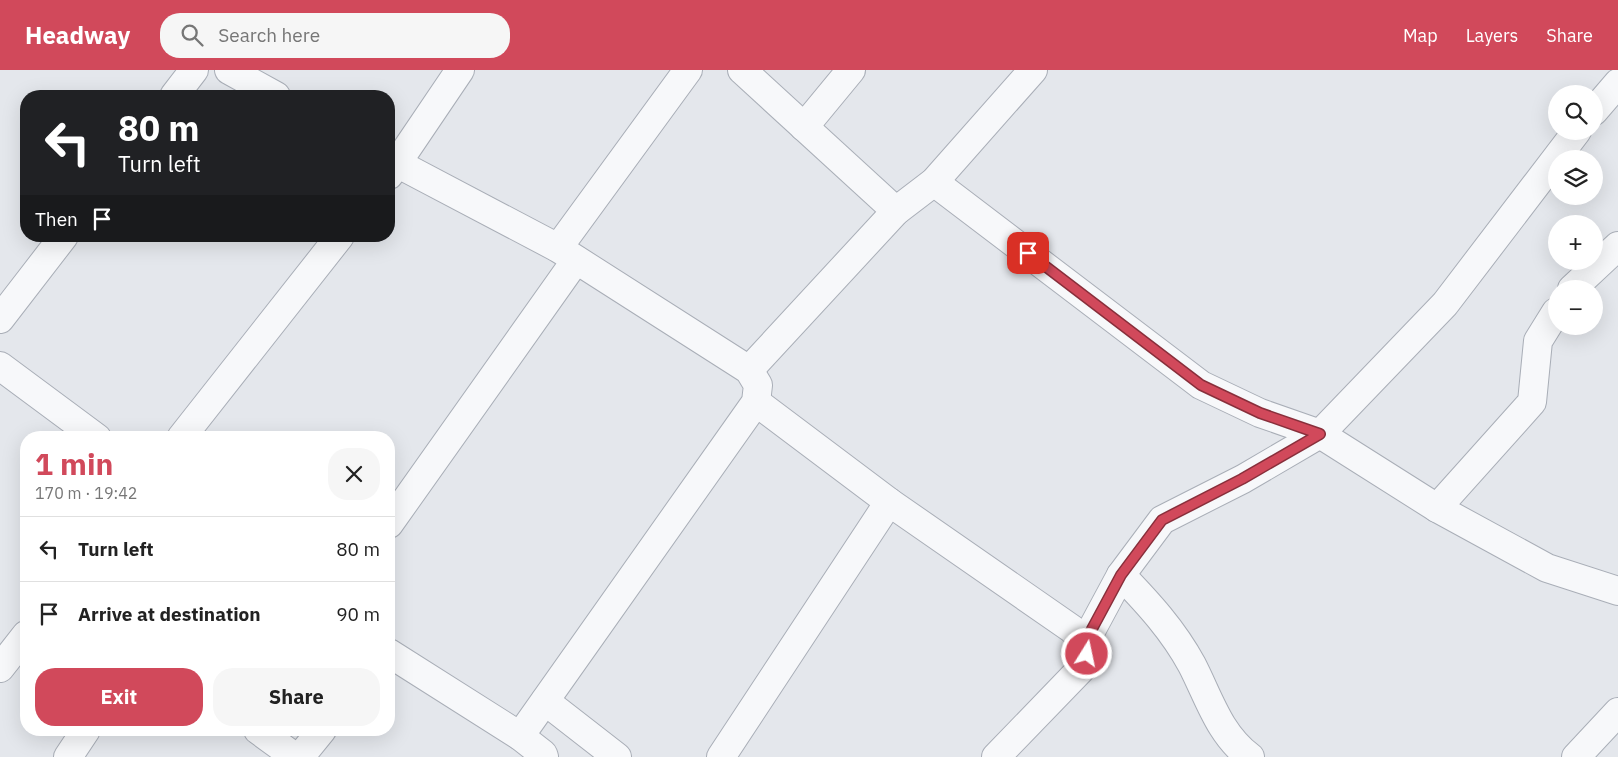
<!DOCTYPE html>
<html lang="en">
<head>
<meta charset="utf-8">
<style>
	:root { --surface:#fff; --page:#f6f6f6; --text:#222; --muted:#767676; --line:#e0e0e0; --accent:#d1495b }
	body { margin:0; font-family:"IBM Plex Sans",sans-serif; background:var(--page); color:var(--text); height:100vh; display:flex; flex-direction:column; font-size:19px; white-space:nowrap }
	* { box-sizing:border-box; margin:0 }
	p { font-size:16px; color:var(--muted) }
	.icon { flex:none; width:28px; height:28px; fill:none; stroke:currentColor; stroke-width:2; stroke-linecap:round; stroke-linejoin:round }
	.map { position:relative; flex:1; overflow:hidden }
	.drawer { position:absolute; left:20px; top:361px; width:375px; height:305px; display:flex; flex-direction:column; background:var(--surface); border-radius:20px; box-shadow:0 5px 20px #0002 }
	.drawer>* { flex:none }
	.hud { position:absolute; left:20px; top:20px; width:375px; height:152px; border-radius:20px; box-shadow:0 5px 20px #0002; background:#202124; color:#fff; overflow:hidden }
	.fabs { position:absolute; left:1548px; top:15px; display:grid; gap:10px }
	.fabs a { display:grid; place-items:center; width:55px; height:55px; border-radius:50%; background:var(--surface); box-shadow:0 5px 20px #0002; font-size:25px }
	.pin { position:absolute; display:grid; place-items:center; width:42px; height:42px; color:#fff; margin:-21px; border-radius:10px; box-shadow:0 2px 8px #0006 }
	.me { position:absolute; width:55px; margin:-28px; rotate:10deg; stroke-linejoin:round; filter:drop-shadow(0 0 4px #0008) }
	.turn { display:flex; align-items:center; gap:18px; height:105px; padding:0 15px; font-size:22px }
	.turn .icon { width:65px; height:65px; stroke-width:2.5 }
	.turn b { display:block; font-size:35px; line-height:42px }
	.then { display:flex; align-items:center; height:48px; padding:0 15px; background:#0003; gap:10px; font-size:19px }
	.round { display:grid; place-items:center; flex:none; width:52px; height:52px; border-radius:20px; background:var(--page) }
	.overview { display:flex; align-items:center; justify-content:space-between; height:85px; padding:0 15px }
	h1 { font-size:30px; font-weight:700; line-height:38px; color:var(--accent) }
	.button { display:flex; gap:10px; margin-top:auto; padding:10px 15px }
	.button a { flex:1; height:58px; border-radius:20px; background:var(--accent); color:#fff; font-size:20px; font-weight:700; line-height:58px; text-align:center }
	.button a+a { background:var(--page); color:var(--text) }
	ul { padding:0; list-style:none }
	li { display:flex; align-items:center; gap:15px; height:65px; padding:0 15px; border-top:1px solid var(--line) }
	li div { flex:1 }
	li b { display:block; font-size:19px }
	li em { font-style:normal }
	header { display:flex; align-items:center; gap:30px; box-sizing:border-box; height:70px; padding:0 25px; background:var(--accent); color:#fff }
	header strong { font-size:24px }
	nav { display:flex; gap:28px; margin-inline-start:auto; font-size:18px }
	.search { width:350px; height:45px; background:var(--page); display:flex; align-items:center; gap:12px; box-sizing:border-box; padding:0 18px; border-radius:20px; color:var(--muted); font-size:19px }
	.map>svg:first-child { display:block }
</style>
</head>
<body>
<header>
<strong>Headway</strong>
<div class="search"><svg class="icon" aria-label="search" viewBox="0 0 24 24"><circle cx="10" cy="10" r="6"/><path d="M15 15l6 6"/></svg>Search here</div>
<nav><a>Map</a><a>Layers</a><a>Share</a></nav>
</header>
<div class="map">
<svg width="1618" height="687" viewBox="0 0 1618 687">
	<rect width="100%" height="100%" fill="#e4e7ec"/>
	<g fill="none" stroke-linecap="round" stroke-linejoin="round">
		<!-- minor casing -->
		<g stroke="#a9aeb7" stroke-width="30">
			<g id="minor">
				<polyline points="229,0 276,26"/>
				<polyline points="742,0 896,141"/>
				<polyline points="174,26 194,0"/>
				<polyline points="1594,41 1618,13"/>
				<polyline points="804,57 851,0"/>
				<polyline points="389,89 558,178 749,300 758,315 756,332 520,666 389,583"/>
				<polyline points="389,105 460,0"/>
				<polyline points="934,112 1201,315 1260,343 1320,364 1437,438 1547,498 1618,521"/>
				<polyline points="558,178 688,0"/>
				<polyline points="1572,219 1618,176"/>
				<polyline points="0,249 64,166"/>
				<polyline points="0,296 97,368"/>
				<polyline points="749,300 896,141 934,112 1033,0"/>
				<path d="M756 332 889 432 1072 559C1085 572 1089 579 1082 598L996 687"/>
				<polyline points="181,368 340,166"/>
				<polyline points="1437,438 1532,332 1538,271 1556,242"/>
				<polyline points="389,454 576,190"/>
				<path d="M1121 505C1148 533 1173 560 1192 595 1209 628 1219 664 1250 687"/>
				<polyline points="1085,572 1121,505 1162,450 1243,409 1320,364 1445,234 1577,61"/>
				<polyline points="0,598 26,565"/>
				<polyline points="545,631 617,687"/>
				<polyline points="258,660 295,687"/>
				<polyline points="520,666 543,684 544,687"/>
				<polyline points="68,687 86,660"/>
				<polyline points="300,687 322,660"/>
				<polyline points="721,687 889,432"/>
				<polyline points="1576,687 1618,642"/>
			</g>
		</g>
		<!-- minor -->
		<use href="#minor" stroke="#f7f8fa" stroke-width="28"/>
	</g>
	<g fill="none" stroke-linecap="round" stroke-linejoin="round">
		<!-- route casing -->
		<g stroke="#882f3b" stroke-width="12">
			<polyline id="route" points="1028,183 1201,315 1260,343 1320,364 1242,409 1162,450 1121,505 1085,572 1087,584"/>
		</g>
		<!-- route -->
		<use href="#route" stroke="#d1495b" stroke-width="9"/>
	</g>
</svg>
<div class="fabs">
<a><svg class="icon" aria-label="search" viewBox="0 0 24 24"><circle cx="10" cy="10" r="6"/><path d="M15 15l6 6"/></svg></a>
<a><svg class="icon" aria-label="layers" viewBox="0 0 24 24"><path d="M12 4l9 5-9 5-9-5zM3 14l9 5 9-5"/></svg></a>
<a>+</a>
<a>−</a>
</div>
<div class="pin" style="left:1028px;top:183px;background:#d93025"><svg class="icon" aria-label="arrive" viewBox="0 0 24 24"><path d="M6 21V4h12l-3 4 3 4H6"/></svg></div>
<svg class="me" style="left:1087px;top:584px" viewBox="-20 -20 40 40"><circle r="17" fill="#d1495b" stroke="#fff" stroke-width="3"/><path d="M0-11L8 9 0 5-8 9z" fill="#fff"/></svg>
<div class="hud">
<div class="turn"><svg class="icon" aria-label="left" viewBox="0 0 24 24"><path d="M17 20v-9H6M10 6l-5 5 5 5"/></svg><div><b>80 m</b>Turn left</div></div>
<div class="then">Then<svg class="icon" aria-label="arrive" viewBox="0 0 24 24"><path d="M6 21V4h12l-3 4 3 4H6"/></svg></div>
</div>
<section class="drawer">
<div class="overview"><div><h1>1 min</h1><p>170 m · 19:42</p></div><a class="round"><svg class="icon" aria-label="close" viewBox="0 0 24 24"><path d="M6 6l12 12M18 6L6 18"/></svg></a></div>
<ul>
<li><svg class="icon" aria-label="left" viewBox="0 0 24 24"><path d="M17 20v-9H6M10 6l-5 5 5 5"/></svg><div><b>Turn left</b></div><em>80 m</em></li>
<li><svg class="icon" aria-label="arrive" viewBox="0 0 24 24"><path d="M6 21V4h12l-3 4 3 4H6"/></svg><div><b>Arrive at destination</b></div><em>90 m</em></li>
</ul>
<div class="button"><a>Exit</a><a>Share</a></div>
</section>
</div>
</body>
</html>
